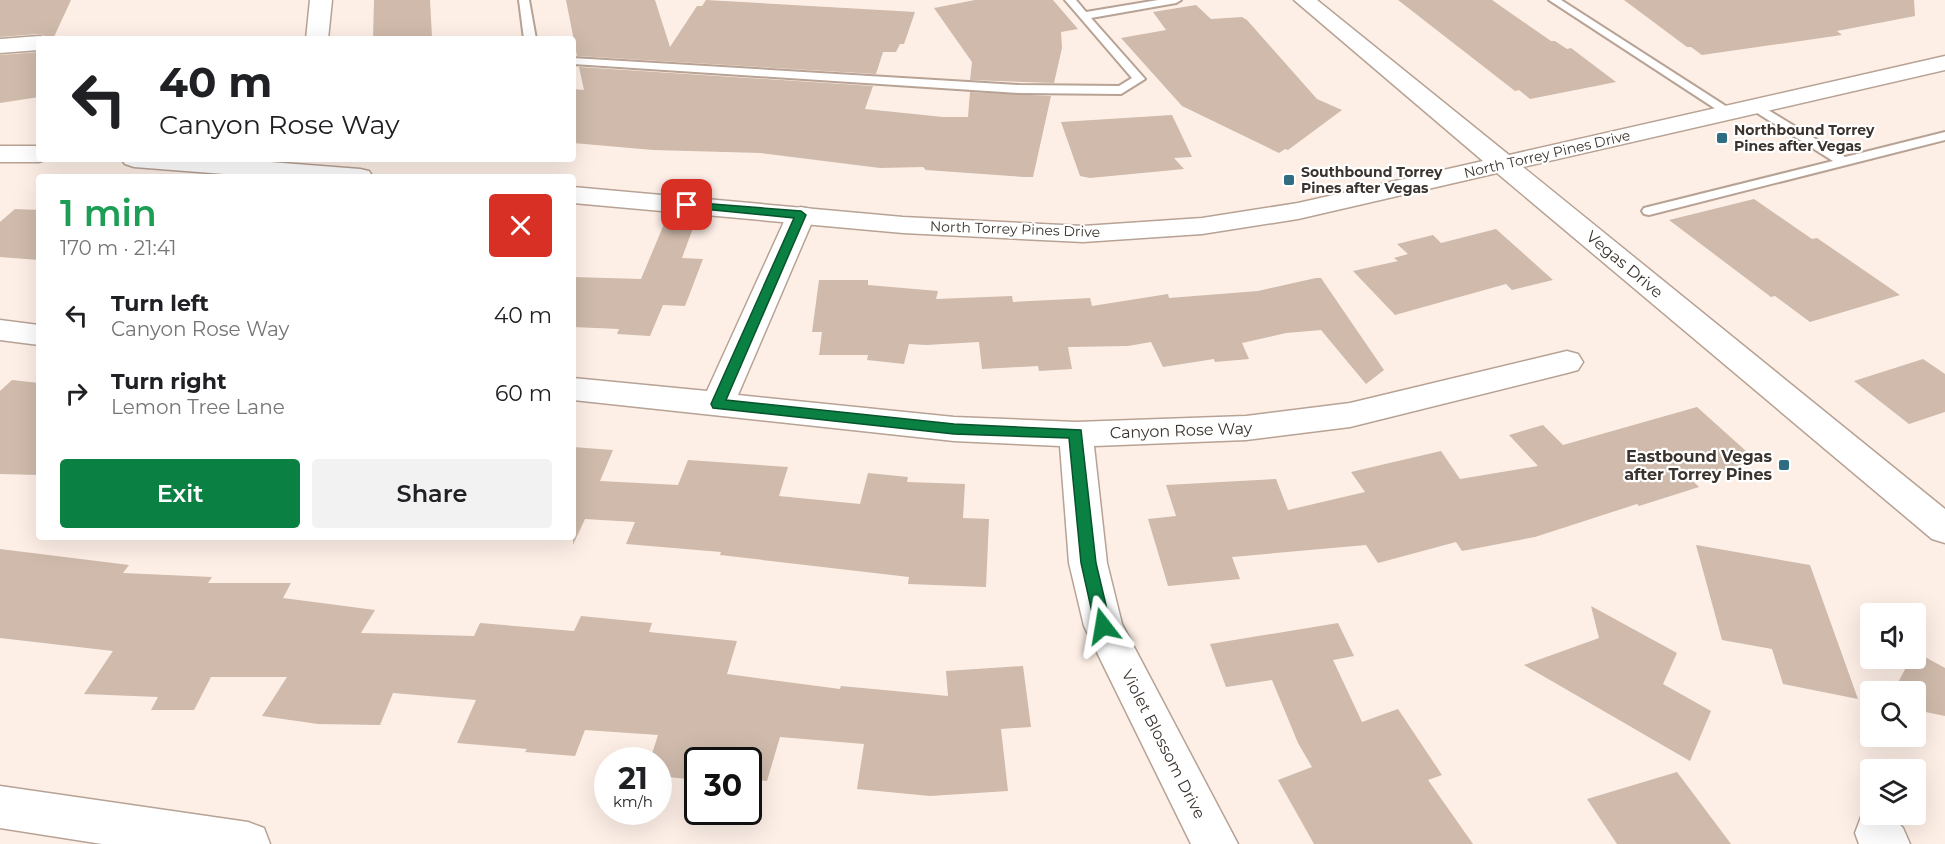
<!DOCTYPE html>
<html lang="en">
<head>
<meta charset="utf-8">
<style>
	:root { --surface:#fff; --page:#f2f2f2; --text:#202124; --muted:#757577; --accent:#0b8043 }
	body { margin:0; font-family:Montserrat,sans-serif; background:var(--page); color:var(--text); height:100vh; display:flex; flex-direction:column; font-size:22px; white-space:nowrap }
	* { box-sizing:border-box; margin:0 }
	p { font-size:20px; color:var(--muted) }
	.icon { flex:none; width:33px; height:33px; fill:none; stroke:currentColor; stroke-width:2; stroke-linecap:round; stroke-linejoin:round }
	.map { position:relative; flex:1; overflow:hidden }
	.panel { position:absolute; left:36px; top:174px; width:540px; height:366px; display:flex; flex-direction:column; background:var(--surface); border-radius:6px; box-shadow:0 6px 24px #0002 }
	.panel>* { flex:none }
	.guide { position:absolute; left:36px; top:36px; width:540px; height:126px; border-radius:6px; box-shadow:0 6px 24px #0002; background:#fff; color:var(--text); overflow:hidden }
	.buttons { position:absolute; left:1860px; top:603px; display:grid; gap:12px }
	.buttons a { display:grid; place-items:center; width:66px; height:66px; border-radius:6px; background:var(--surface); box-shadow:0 6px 24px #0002; font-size:30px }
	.speed { position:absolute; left:594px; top:747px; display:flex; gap:12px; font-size:30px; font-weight:700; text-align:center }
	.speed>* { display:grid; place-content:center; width:78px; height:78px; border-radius:50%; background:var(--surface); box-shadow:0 6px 24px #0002; line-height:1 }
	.speed small { font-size:15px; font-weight:400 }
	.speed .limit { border:3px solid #111; border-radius:9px; background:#fff; color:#111 }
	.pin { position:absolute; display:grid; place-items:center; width:51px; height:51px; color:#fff; margin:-26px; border-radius:12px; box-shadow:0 3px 9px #0006 }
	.me { position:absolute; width:66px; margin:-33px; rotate:346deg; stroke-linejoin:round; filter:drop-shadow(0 0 4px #0008) }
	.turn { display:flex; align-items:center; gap:21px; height:126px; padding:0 24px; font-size:27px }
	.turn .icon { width:78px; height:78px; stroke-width:2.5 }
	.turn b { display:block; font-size:42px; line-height:51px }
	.round { display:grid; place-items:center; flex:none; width:63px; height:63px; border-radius:6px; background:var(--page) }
	.summary { display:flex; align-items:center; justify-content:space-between; height:102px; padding:0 24px }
	h1 { font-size:36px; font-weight:600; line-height:45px; color:#1e9e55 }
	.button { display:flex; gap:12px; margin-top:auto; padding:12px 24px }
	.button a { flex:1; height:69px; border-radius:6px; background:var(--accent); color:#fff; font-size:24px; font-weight:600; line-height:69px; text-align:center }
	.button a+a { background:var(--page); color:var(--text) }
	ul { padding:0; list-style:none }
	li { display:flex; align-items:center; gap:18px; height:78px; padding:0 24px }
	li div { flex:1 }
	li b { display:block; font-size:22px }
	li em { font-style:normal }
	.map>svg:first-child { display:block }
</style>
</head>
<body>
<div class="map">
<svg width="1945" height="844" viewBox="0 0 1945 844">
	<rect width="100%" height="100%" fill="#fdefe6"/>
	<!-- building -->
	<g fill="#cfbaab">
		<polygon points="0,0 71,0 53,39 39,34 0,37"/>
		<polygon points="374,0 430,0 432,37 416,39 373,39"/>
		<polygon points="566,0 655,0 670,47 697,6 702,6 706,0 915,12 904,44 900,44 896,52 883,52 876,74 577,56"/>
		<polygon points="975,0 1053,0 1078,29 1061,32 1062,48 1054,83 970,80 972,62 934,8"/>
		<polygon points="1398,0 1492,0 1551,41 1555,41 1567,49 1571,48 1616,82 1530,99 1519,90 1515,91"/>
		<polygon points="1624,0 1914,0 1915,16 1837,31 1842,35 1702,55 1691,47 1687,47"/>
		<polygon points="1196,5 1211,19 1242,17 1247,20 1317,99 1342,110 1288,150 1285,149 1279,153 1182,106 1121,38 1166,30 1153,12"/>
		<polygon points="39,52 39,97 0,103 0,55"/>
		<polygon points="579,67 873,86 865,109 943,117 968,117 970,92 1051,96 1033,177 1024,177 926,170 923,167 880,168 761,153 653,150 573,143 573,89 584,90"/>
		<polygon points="1172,115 1192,157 1174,158 1184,169 1090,178 1080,176 1061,122"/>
		<polygon points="1754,199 1812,239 1817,238 1900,295 1810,322 1775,296 1771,297 1669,220"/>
		<polygon points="15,209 39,210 39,260 0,257 0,222"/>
		<polygon points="667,217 693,228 682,258 703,259 685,306 663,305 650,336 617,334 619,329 573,327 573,277 641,279"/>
		<polygon points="1496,229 1553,280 1512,290 1506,284 1395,315 1353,271 1398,261 1394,258 1408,254 1397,244 1433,235 1441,243"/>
		<polygon points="1316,278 1321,278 1384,370 1366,384 1321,330 1286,333 1242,343 1249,359 1215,362 1214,359 1163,367 1151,342 1128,346 1068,347 1072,369 1039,371 1038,366 982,369 979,342 926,345 909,344 904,364 867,360 868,355 819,355 822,332 812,332 819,280 868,280 868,285 938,291 936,299 1012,296 1013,302 1090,298 1092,306 1168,294 1169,298 1258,291"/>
		<polygon points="1923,359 1945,374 1945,412 1909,424 1854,381"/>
		<polygon points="12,380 39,383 39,475 0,474 0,391"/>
		<polygon points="1697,407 1756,460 1692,480 1699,487 1639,506 1637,504 1535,537 1462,551 1456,542 1378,563 1366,545 1232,557 1240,579 1168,586 1148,519 1176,516 1166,485 1276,479 1288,510 1365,492 1351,472 1441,451 1460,479 1538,466 1509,435 1543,425 1563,445"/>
		<polygon points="573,447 613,450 600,481 678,485 688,460 788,467 779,496 860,504 868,473 908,477 907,482 965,484 963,518 989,519 986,587 908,584 909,577 720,555 721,552 626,544 635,522 585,519 573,545"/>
		<polygon points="1696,545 1810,565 1858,699 1783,684 1772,649 1722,640"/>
		<polygon points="0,549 129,565 123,573 212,577 208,583 291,583 283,598 375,610 361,633 474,636 480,623 574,631 581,616 652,623 649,632 737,641 727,674 840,689 841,686 948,696 946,671 1023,666 1031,727 1001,729 1008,791 930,796 857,789 864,744 780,737 767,781 748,779 748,760 698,760 697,780 658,776 658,760 650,760 658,735 585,730 575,756 525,752 527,749 457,743 476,700 393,693 380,725 318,724 262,716 287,677 211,677 194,710 151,710 158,697 84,694 113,651 0,638"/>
		<polygon points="1591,606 1677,653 1663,684 1711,711 1690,761 1524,665 1599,638"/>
		<polygon points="1338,623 1354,656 1333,660 1362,722 1398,709 1442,775 1428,780 1473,844 1314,844 1278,780 1312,767 1298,743 1272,680 1226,687 1210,644"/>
		<polygon points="1916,652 1945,668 1945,716 1916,710 1916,692 1893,692 1911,658 1916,658"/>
		<polygon points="1677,772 1731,844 1617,844 1587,799"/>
	</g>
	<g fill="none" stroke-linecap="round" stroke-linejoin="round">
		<!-- service casing -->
		<g stroke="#b7a294" stroke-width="4">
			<g id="service">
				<polygon points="519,0 529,0 536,39 524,39"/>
				<polygon points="1065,0 1076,0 1086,12 1158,0 1181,0 1176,3 1091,18 1145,79 1121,94 1019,93 573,64 573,58 1019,85 1119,86 1132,78"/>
				<polygon points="1549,0 1561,0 1735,112 1729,116 1725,115"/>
				<polygon points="1755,102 1845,157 1945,132 1945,140 1649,215 1644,214 1642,211 1644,208 1833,161 1751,109 1751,103"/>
			</g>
		</g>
		<!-- minor casing -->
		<g stroke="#b7a294" stroke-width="3">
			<g id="minor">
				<polygon points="310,0 332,0 328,39 306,39"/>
				<polygon points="39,36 47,39 39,39 39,50 0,53 0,39"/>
				<polygon points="801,207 811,209 815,215 738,395 954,417 1076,422 1246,416 1350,403 1567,351 1578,354 1583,362 1578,370 1567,373 1350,427 1246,440 1094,446 1107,563 1122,624 1238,844 1191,844 1084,626 1069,563 1060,446 954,441 573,400 573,378 707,391 787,215 791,209"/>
				<polygon points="0,320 39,325 39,345 0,340"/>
				<polygon points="0,786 248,822 264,828 270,844 102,844 0,828"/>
				<polygon points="1870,814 1893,817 1903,828 1910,844 1859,844 1855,833 1861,817"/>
			</g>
		</g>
		<!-- secondary casing -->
		<g stroke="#b7a294" stroke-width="3">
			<g id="secondary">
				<polygon points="1294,0 1317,0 1509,155 1945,56 1945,70 1523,167 1945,509 1945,543 1932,539 1497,173 1298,219 1202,234 1083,242 903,233 573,203 573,187 903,217 1083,226 1202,218 1298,203 1483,161"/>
				<polygon points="0,146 39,146 39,159 48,159 39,162 0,162"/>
				<polygon points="121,159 231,159 360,169 369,171 373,177 263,177 134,167 125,164"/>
			</g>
		</g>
		<!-- service -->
		<use href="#service" fill="#fff" fill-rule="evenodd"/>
		<!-- minor -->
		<use href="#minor" fill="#fff" fill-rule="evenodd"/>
		<!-- secondary -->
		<use href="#secondary" fill="#fff" fill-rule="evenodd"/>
	</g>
	<!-- route -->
	<polygon fill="#0b8043" stroke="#07532c" stroke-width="1.5" points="687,202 801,211 806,215 726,400 954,424 1081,430 1096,563 1111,626 1109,631 1103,633 1098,631 1095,626 1081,563 1069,438 954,434 713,408 711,404 794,218 683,207 683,203"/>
	<!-- markers -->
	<g fill="#2e6d82" stroke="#fff" stroke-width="2">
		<rect x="1716" y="132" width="12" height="12" rx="3"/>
		<rect x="1283" y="174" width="12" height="12" rx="3"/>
		<rect x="1778" y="459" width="12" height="12" rx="3"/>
	</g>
	<g text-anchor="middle" stroke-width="4.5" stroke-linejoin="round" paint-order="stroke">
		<!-- far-poi labels -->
		<g font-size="14" font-weight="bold" fill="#3b332d" stroke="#fff" text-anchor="start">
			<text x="1734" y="135">Northbound Torrey<tspan x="1734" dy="16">Pines after Vegas</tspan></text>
			<text x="1301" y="177">Southbound Torrey<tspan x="1301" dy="16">Pines after Vegas</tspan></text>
		</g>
		<!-- far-street labels -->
		<g font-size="14" fill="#3b332d" stroke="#fff">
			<text transform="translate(1547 154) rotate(-13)" y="5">North Torrey Pines Drive</text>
			<text transform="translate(1015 229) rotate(2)" y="5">North Torrey Pines Drive</text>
		</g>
		<!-- street labels -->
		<g font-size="16" fill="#3b332d" stroke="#fff">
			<text transform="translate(1625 264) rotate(40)" y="6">Vegas Drive</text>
			<text transform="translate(1181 430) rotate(-2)" y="6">Canyon Rose Way</text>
			<text transform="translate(1164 744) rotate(63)" y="6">Violet Blossom Drive</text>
		</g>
		<!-- poi labels -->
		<g font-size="16" font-weight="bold" fill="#3b332d" stroke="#fff" text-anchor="end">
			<text x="1772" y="462">Eastbound Vegas<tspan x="1772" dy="18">after Torrey Pines</tspan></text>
		</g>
	</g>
</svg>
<div class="buttons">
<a><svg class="icon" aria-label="sound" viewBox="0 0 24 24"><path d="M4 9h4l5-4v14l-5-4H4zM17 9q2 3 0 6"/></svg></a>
<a><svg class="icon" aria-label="search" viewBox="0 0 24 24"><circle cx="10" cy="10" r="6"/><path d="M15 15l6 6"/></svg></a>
<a><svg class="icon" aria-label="layers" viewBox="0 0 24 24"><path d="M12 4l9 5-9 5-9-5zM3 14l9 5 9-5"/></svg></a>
</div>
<div class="speed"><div>21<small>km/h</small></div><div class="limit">30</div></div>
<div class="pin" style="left:687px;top:205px;background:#d93025"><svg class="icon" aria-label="arrive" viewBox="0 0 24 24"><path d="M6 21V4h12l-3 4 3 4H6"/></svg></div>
<svg class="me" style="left:1103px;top:626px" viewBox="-20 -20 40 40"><path d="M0-17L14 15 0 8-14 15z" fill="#0b8043" stroke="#fff" stroke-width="4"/></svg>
<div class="guide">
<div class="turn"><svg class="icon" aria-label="left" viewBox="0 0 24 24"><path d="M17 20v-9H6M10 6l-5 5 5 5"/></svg><div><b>40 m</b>Canyon Rose Way</div></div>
</div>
<section class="panel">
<div class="summary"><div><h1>1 min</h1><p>170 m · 21:41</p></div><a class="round" style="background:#d93025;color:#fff"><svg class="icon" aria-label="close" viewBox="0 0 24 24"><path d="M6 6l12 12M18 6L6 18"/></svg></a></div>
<ul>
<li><svg class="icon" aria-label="left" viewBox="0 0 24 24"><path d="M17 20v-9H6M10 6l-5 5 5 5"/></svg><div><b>Turn left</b><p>Canyon Rose Way</p></div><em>40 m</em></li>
<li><svg class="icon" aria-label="right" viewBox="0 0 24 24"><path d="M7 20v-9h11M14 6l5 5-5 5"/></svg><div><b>Turn right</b><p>Lemon Tree Lane</p></div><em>60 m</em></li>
</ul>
<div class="button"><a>Exit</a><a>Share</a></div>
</section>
</div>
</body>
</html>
